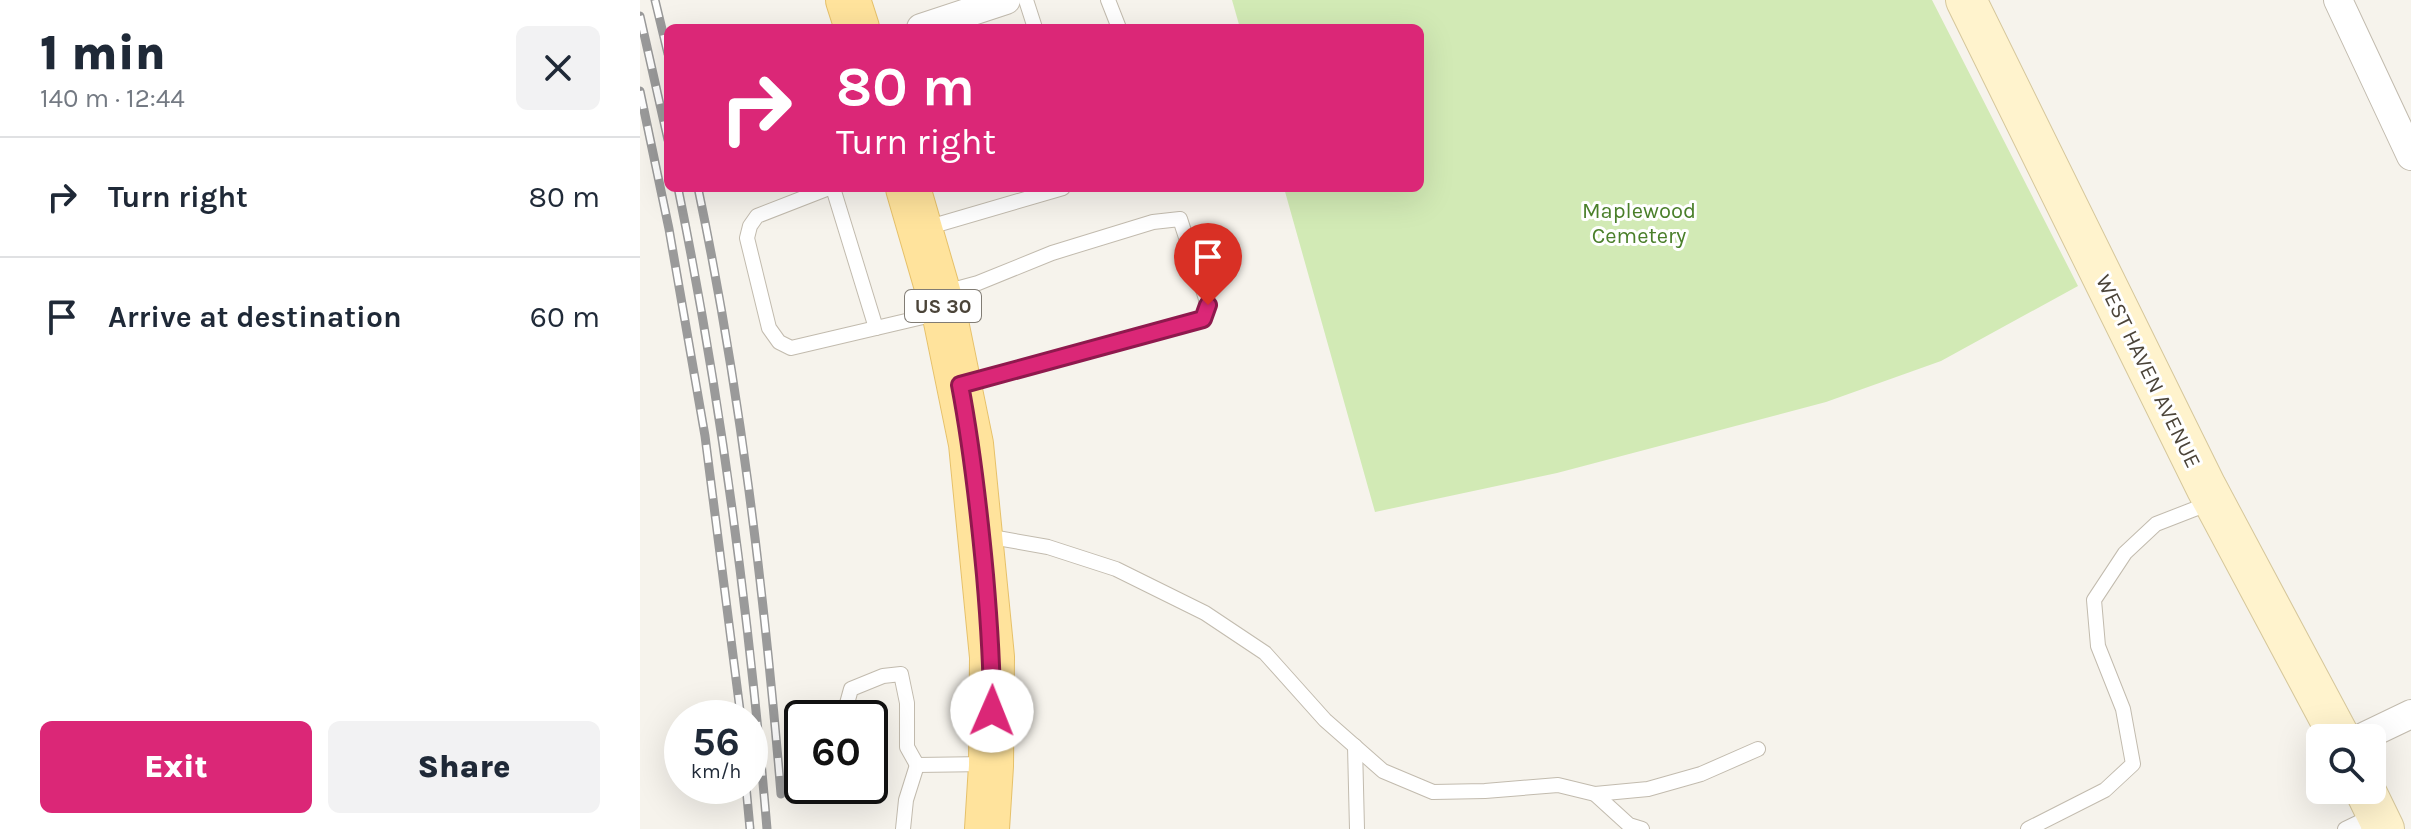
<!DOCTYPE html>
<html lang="en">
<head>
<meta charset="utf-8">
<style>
	:root { --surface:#fff; --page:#f2f2f3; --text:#1f2937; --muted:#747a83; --line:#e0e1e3; --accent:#db2777 }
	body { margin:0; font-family:Karla,sans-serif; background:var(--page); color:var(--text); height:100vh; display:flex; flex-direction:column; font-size:30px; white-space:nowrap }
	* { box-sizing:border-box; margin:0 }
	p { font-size:26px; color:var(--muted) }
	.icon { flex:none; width:44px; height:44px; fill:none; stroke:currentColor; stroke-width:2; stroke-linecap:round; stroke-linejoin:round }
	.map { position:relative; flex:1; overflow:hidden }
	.sheet { display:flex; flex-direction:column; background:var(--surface); width:640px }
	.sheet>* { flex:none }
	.banner { position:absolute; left:24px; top:24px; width:760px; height:168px; border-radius:12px; box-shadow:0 8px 32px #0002; background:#db2777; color:#fff; overflow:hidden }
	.fabs { position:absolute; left:1666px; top:724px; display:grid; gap:16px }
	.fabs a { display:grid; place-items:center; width:80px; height:80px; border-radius:12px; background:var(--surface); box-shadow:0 8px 32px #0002; font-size:40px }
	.speed { position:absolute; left:24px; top:700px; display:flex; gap:16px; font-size:40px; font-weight:700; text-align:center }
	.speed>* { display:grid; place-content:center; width:104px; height:104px; border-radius:50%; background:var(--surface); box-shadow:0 8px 32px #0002; line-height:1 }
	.speed small { font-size:20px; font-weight:400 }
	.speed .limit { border:4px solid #111; border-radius:12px; background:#fff; color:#111 }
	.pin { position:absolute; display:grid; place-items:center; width:68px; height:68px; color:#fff; margin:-82px -34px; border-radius:50% 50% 50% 0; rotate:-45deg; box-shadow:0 0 8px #0007 }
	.pin .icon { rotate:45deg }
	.me { position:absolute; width:88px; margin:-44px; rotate:1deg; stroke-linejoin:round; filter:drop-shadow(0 0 6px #0008) }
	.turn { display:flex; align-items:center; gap:28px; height:168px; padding:0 40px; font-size:36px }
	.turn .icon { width:104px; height:104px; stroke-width:2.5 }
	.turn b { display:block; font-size:56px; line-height:68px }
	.round { display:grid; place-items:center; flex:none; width:84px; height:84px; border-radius:12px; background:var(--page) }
	.head { display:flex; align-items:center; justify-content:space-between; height:136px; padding:0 40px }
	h1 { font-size:48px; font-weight:800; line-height:60px }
	.cta { display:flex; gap:16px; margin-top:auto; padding:16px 40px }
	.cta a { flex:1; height:92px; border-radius:12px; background:var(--accent); color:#fff; font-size:32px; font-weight:800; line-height:92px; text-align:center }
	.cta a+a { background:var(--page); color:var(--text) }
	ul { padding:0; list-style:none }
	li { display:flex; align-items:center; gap:24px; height:120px; padding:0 40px; border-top:2px solid var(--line) }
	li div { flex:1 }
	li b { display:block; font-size:30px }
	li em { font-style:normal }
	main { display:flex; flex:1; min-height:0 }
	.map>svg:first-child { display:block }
</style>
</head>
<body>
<main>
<section class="sheet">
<div class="head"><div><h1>1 min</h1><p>140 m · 12:44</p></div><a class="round"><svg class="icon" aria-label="close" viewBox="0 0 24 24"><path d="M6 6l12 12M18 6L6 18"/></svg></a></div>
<ul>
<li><svg class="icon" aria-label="right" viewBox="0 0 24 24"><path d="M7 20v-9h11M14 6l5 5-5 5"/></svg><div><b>Turn right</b></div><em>80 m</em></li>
<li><svg class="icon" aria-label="arrive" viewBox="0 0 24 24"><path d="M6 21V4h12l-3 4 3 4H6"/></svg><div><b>Arrive at destination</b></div><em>60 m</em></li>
</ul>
<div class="cta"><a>Exit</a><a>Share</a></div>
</section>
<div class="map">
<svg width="1771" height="829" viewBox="0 0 1771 829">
	<rect width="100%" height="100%" fill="#f6f3ec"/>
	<!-- green -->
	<polygon fill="#d2eab5" points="592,0 1292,0 1438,286 1301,361 1186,402 917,473 735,512 644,188 780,188 780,28 600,28"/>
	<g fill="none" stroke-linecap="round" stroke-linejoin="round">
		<!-- lane casing -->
		<g stroke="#c2bbae" stroke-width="16">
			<g id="lane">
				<polyline points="386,0 395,28"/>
				<polyline points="468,0 479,28"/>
				<polyline points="189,188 117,216 110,226 107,238 129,328 139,342 151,348 300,313"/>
				<polyline points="193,188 236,328"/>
				<polyline points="286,228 423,188"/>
				<polyline points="301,293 338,283 412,253 513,222 540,219 568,305 563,319 324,384"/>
				<polyline points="346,536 408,547 476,569 565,613 625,653 685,720 743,771 793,792 845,791 918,785 955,794 1008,789 1061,774 1118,749"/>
				<polyline points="203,718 211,689 243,676 261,674 267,703 267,747 277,765 347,764"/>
				<polyline points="715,746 717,829"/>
				<polyline points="955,794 989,825 1002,829"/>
				<polyline points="263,829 266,800 277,765"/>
				<polyline points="1388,829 1465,790 1493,764 1483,709 1458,646 1454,600 1485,553 1516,524 1570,503"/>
				<polyline points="1705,829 1734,815"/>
			</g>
		</g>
		<!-- street casing -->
		<g stroke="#c2bbae" stroke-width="30">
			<g id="street">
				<polyline points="1698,0 1771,156"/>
				<polyline points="281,28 366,0"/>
				<polyline points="1721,738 1771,714"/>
			</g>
		</g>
		<!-- secondary casing -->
		<g stroke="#d6c79b" stroke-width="42">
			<g id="secondary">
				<polyline points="1326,0 1566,487 1700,738"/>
				<polyline points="1725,790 1744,829"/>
			</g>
		</g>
		<!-- primary casing -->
		<g stroke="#e6c16a" stroke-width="46">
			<g id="primary">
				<polyline points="208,0 217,28"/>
				<polyline points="268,188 304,312 331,444 352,657 351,766 347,829"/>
			</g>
		</g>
		<!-- lane -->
		<use href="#lane" stroke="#fff" stroke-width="14"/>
		<!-- street -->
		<use href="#street" stroke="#fff" stroke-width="28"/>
		<!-- secondary -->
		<use href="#secondary" stroke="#fff3cd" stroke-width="40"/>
		<!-- primary -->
		<use href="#primary" stroke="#ffe39c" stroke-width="44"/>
		<!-- rail casing -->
		<g stroke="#9a9a9a" stroke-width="9">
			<g id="rail">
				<polyline points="15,0 28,54"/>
				<polyline points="0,16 28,140"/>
				<polyline points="0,91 29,229 65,436 101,718"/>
				<path d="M38 188C81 399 109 614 127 829"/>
				<path d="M58 188C100 388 124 591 141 794"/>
				<polyline points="106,786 110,829"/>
			</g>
		</g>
		<!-- rail -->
		<use href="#rail" stroke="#fff" stroke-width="6" stroke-dasharray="18" stroke-linecap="butt"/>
	</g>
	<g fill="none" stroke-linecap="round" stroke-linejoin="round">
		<!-- route casing -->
		<g stroke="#8e194d" stroke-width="20">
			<path id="route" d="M352 711C352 665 349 621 345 575 339 511 332 448 320 385L563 319 568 305"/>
		</g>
		<!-- route -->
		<use href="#route" stroke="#db2777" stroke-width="14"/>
	</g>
	<g text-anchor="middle" stroke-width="6" stroke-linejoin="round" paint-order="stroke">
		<!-- shield labels -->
		<rect fill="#fff" stroke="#817c74" stroke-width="2" x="265" y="290" width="76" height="32" rx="6"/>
		<g font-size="20" font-weight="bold" fill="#4b4439">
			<text x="303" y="313">US 30</text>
		</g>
		<!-- park labels -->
		<g font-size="22" fill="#4a7f2a" stroke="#fff">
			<text x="999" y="218">Maplewood<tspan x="999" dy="25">Cemetery</tspan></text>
		</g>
		<!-- street labels -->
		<g font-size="22" fill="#4b4439" stroke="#fff">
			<text transform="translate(1509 371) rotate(64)" y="8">WEST HAVEN AVENUE</text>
		</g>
	</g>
</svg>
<div class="fabs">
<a><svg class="icon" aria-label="search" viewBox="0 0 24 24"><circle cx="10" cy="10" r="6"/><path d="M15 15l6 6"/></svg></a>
</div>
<div class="speed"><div>56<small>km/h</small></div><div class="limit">60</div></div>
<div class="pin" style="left:568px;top:305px;background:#d93025"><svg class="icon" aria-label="arrive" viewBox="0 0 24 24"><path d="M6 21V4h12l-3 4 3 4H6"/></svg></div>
<svg class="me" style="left:352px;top:711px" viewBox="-20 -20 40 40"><circle r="19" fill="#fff"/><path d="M0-13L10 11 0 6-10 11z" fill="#db2777"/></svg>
<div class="banner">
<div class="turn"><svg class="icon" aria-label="right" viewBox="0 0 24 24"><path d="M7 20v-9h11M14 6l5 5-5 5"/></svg><div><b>80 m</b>Turn right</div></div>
</div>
</div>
</main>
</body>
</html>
